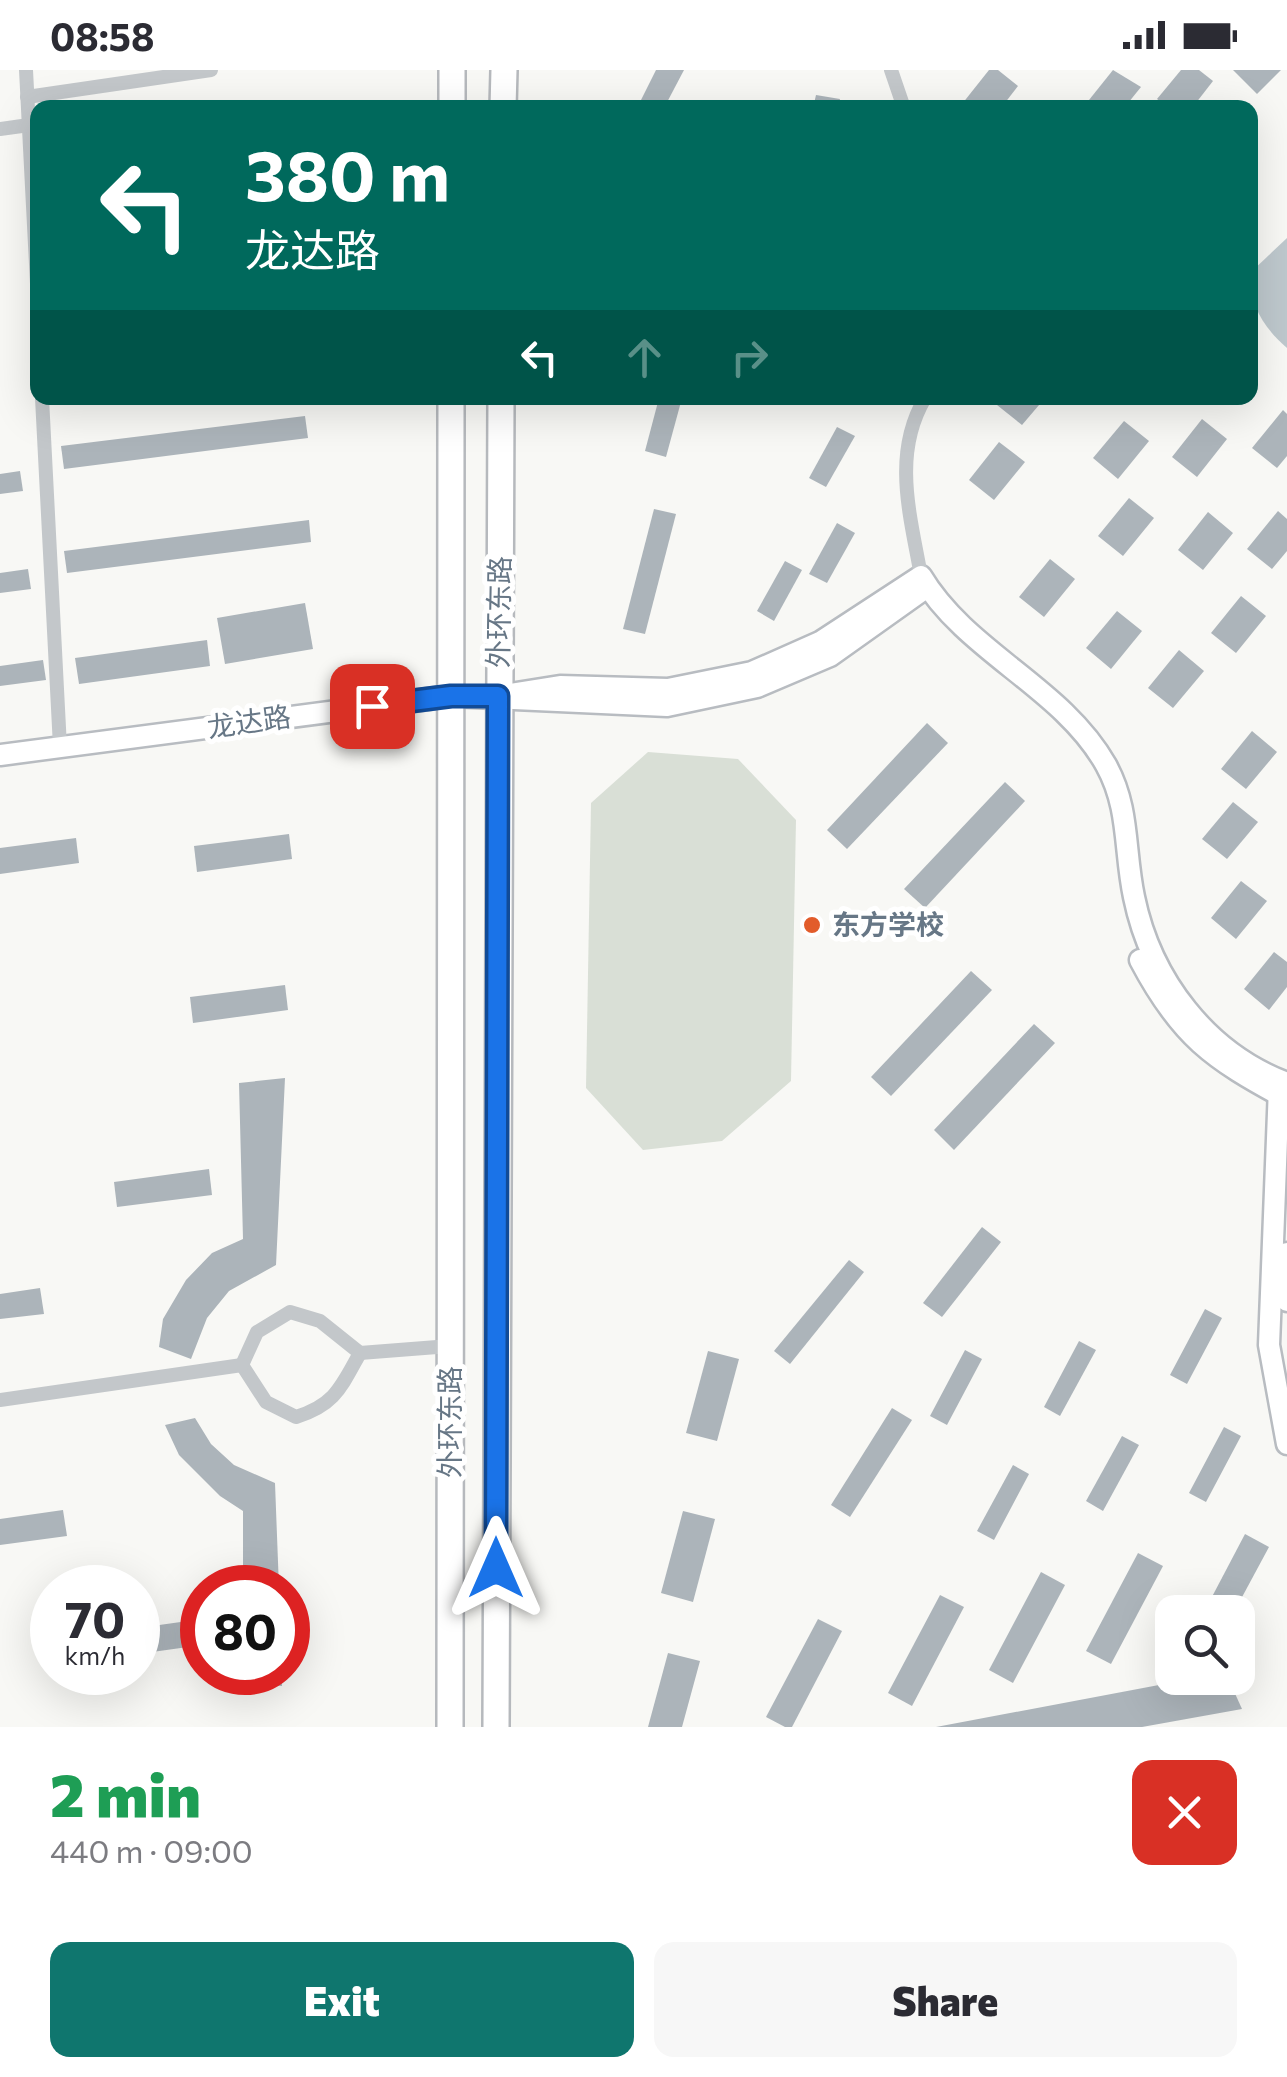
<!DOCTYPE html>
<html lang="en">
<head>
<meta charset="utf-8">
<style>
	:root { --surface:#fff; --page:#f7f7f7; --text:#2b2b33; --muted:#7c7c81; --accent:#0f766e }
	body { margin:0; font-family:Commissioner,"Noto Sans SC",sans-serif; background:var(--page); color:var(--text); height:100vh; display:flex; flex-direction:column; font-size:38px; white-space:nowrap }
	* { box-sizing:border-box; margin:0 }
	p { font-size:32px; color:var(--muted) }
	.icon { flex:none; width:55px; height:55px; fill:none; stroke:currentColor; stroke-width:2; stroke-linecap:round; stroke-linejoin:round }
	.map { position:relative; height:1657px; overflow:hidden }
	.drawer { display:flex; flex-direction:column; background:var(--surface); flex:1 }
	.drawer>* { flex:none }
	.top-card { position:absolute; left:30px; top:30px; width:1228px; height:305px; border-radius:20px; box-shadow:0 10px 40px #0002; background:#00695c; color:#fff; overflow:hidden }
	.buttons { position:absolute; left:1155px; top:1525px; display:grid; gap:20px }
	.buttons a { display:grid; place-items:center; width:100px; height:100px; border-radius:20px; background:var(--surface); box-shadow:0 10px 40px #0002; font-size:50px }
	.speed { position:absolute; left:30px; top:1495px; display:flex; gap:20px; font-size:50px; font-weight:700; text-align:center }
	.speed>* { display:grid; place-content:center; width:130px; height:130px; border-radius:50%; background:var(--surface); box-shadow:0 10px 40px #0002; line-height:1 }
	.speed small { font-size:25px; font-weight:400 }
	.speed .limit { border:15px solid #d22; background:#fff; color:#111 }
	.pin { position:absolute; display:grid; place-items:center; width:85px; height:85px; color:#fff; margin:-42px; border-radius:20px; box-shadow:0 5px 15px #0006 }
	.me { position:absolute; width:110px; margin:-55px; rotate:0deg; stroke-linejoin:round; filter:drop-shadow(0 0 8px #0008) }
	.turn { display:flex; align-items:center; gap:35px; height:210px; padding:0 50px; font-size:45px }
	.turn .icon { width:130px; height:130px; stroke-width:2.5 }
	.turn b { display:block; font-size:70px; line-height:85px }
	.lanes { display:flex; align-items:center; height:95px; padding:0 50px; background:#0003; justify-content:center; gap:50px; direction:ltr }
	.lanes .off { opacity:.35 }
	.round { display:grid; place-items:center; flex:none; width:105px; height:105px; border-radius:20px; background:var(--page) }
	.summary { display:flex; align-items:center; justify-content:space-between; height:170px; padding:0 50px }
	h1 { font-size:60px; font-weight:800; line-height:75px; color:#1e9e55 }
	.action { display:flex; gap:20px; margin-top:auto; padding:20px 50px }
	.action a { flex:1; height:115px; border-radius:20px; background:var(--accent); color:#fff; font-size:40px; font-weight:800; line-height:115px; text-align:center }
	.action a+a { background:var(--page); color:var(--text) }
	.status { display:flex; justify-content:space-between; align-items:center; height:70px; padding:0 50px; background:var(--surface); direction:ltr }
	.status svg { height:28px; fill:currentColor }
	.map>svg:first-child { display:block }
</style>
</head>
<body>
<div class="status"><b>08:58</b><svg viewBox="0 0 49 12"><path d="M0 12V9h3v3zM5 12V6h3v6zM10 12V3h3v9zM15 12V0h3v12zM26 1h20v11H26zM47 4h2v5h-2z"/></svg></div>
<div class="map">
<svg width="1287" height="1657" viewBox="0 0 1287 1657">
	<rect width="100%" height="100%" fill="#f8f8f5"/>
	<!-- green -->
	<polygon fill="#d9dfd6" points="648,682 738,689 796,750 791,1011 722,1071 643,1080 586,1018 591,733"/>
	<!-- water -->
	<path fill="#bec8cd" d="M1287 168V278C1263 257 1250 236 1250 203Z"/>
	<!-- building -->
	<g fill="#acb4ba">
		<polygon points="656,0 684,0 664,38 637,38"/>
		<polygon points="989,0 998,0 1018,16 1001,38 967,38 962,34"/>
		<polygon points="1113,0 1141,17 1124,38 1089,38 1085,35"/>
		<polygon points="1181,0 1199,0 1213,11 1192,38 1169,38 1157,29"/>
		<polygon points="1233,0 1281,0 1257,24"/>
		<polygon points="816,25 840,29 838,38 813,38"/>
		<polygon points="659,328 682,328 666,387 645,381"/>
		<polygon points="1003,328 1045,328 1022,355 997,335"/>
		<polygon points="1283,340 1287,344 1287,386 1277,398 1252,378"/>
		<polygon points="305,346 308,368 64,399 61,376"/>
		<polygon points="1202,349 1227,369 1197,407 1172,387"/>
		<polygon points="1124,351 1149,371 1118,409 1093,388"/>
		<polygon points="837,357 855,366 826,417 809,408"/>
		<polygon points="999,372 1025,392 994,430 969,410"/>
		<polygon points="20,401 23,421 0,424 0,404"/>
		<polygon points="1129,428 1154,448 1123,486 1098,466"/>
		<polygon points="654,439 676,444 645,564 623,559"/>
		<polygon points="1278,441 1287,449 1287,481 1272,499 1247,479"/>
		<polygon points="1208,442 1233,463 1203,500 1178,480"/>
		<polygon points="309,450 311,472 67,503 64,481"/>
		<polygon points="837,453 855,463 827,513 809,504"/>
		<polygon points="1050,489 1075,509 1044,547 1019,527"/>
		<polygon points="785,491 802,500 774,551 757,541"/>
		<polygon points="28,499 31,519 0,523 0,503"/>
		<polygon points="1241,526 1266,546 1236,583 1211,563"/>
		<polygon points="305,533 313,579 225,594 217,548"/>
		<polygon points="1117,541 1142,561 1111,599 1086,578"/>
		<polygon points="207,570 210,596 79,614 75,588"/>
		<polygon points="1179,580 1204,601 1173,638 1148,618"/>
		<polygon points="43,590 46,610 0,616 0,596"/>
		<polygon points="927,653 948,673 847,779 827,760"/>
		<polygon points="1252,661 1277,682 1246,719 1221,699"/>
		<polygon points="1005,712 1025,731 925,838 904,819"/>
		<polygon points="1233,732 1258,752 1227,789 1202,769"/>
		<polygon points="289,764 292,789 197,802 194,776"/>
		<polygon points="76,768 79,793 0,804 0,778"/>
		<polygon points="1241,811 1267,831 1236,869 1211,848"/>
		<polygon points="1274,882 1287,892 1287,917 1269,940 1244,919"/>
		<polygon points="971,901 992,920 891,1026 871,1007"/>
		<polygon points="285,915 288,940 193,953 190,927"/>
		<polygon points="1034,954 1055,973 954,1080 934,1060"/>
		<polygon points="285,1008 276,1195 229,1221 207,1248 191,1289 159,1277 163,1249 186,1210 212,1183 243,1169 239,1013"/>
		<polygon points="209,1099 212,1125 117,1137 114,1112"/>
		<polygon points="982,1157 1001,1172 942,1247 923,1233"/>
		<polygon points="849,1190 864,1202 790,1294 774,1281"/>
		<polygon points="40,1218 44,1244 0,1249 0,1224"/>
		<polygon points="1205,1239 1222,1248 1187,1314 1170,1305"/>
		<polygon points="1079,1271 1096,1280 1060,1346 1044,1337"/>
		<polygon points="965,1280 982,1289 947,1355 930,1346"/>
		<polygon points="708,1281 739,1289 717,1371 686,1363"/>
		<polygon points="892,1338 912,1350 850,1447 831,1435"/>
		<polygon points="195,1348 211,1374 234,1395 275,1413 279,1518 243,1518 243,1441 220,1426 179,1385 165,1355"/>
		<polygon points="1224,1357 1241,1366 1206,1432 1189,1423"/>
		<polygon points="1122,1366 1139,1375 1103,1441 1086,1431"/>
		<polygon points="1013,1395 1029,1404 994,1470 977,1461"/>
		<polygon points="63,1440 67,1466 0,1475 0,1449"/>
		<polygon points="683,1441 715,1449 693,1532 661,1523"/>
		<polygon points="1245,1464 1269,1477 1234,1542 1204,1542"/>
		<polygon points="1138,1483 1163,1496 1111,1594 1086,1581"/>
		<polygon points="1041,1502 1065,1515 1013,1613 989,1600"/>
		<polygon points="940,1525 964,1537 912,1636 888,1623"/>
		<polygon points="202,1549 202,1575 138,1584 138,1558"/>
		<polygon points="818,1549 842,1561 792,1657 785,1657 766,1647"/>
		<polygon points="668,1583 700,1591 682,1657 648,1657"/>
		<polygon points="243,1602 281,1602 282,1616 243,1613"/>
		<polygon points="1196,1608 1228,1608 1242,1639 1142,1657 936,1657"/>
	</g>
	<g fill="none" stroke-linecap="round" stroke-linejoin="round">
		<!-- secondary casing -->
		<g stroke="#b8bcc1" stroke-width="25">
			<g id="secondary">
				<path d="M498 626 560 616 668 619 752 602 820 572 921 506C967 583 1062 617 1106 695 1130 738 1124 781 1134 827 1151 910 1207 983 1287 1013"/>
				<polyline points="0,685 451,626 667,636 757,617 830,586 927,517"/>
				<path d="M1140 890C1180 966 1212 989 1287 1029"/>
				<polyline points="1279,1017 1269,1275 1287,1374"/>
				<polyline points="1287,1183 1287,1231"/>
			</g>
		</g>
		<!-- highway casing -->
		<g stroke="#b6b9bd" stroke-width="30">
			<g id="highway">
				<polyline points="452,38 452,0"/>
				<polyline points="503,38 504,0"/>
				<polyline points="450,1657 451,328"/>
				<polyline points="496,1657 501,328"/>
			</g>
		</g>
		<!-- street -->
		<g stroke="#c3c7ca" stroke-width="14">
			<polyline points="26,0 38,233"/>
			<polyline points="891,0 904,38"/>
			<polyline points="27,27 211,0"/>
			<polyline points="0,59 29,55"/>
			<polyline points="42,328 60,677"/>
			<path d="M921 506C910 444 892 384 925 328"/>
			<path d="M290 1242 320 1251 360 1283C341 1317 335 1335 296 1347L266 1332 242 1295 257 1262Z"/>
			<polyline points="360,1283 450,1276"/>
			<polyline points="0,1330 242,1295"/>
		</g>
		<!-- secondary -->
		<use href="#secondary" stroke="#fff" stroke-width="20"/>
		<!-- highway -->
		<use href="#highway" stroke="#fff" stroke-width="25"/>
	</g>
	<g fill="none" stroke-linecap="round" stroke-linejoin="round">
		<!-- route casing -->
		<g stroke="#114b97" stroke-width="25">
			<polyline id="route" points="372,636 451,626 498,626 496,1498"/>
		</g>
		<!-- route -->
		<use href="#route" stroke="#1a73e8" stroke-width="18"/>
	</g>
	<!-- markers -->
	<circle fill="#e25c2b" stroke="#fff" stroke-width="4" cx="812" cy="855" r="10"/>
	<g text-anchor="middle" stroke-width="10" stroke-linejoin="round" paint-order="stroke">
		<!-- street labels -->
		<g font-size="28" fill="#677786" stroke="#fff">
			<text transform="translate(499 542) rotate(-89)" y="10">外环东路</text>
			<text transform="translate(249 652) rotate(-8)" y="10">龙达路</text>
			<text transform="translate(450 1352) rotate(-90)" y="10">外环东路</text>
		</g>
		<!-- poi labels -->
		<g font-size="28" font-weight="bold" fill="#677786" stroke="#fff" text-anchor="start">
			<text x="832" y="865">东方学校</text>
		</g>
	</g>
</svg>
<div class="buttons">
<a><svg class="icon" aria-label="search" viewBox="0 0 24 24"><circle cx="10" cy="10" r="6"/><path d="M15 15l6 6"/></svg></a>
</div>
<div class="speed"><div>70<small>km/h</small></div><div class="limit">80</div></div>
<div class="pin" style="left:372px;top:636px;background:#d93025"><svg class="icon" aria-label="arrive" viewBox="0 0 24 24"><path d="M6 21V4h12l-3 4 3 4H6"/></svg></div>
<svg class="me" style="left:496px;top:1498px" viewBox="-20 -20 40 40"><path d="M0-17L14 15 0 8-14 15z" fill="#1a73e8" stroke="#fff" stroke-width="4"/></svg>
<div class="top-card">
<div class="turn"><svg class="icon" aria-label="left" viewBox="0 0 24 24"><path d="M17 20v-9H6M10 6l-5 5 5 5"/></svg><div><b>380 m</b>龙达路</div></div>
<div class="lanes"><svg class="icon" aria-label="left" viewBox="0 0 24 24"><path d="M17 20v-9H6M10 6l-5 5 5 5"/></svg><svg class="icon off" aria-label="ahead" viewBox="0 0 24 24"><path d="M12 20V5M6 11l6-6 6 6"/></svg><svg class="icon off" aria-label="right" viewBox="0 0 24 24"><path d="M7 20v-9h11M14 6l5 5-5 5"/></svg></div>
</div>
</div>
<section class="drawer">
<div class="summary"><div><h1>2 min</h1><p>440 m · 09:00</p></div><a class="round" style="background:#d93025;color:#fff"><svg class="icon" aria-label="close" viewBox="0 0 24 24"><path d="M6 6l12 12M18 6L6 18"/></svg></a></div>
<div class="action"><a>Exit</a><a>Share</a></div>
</section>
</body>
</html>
